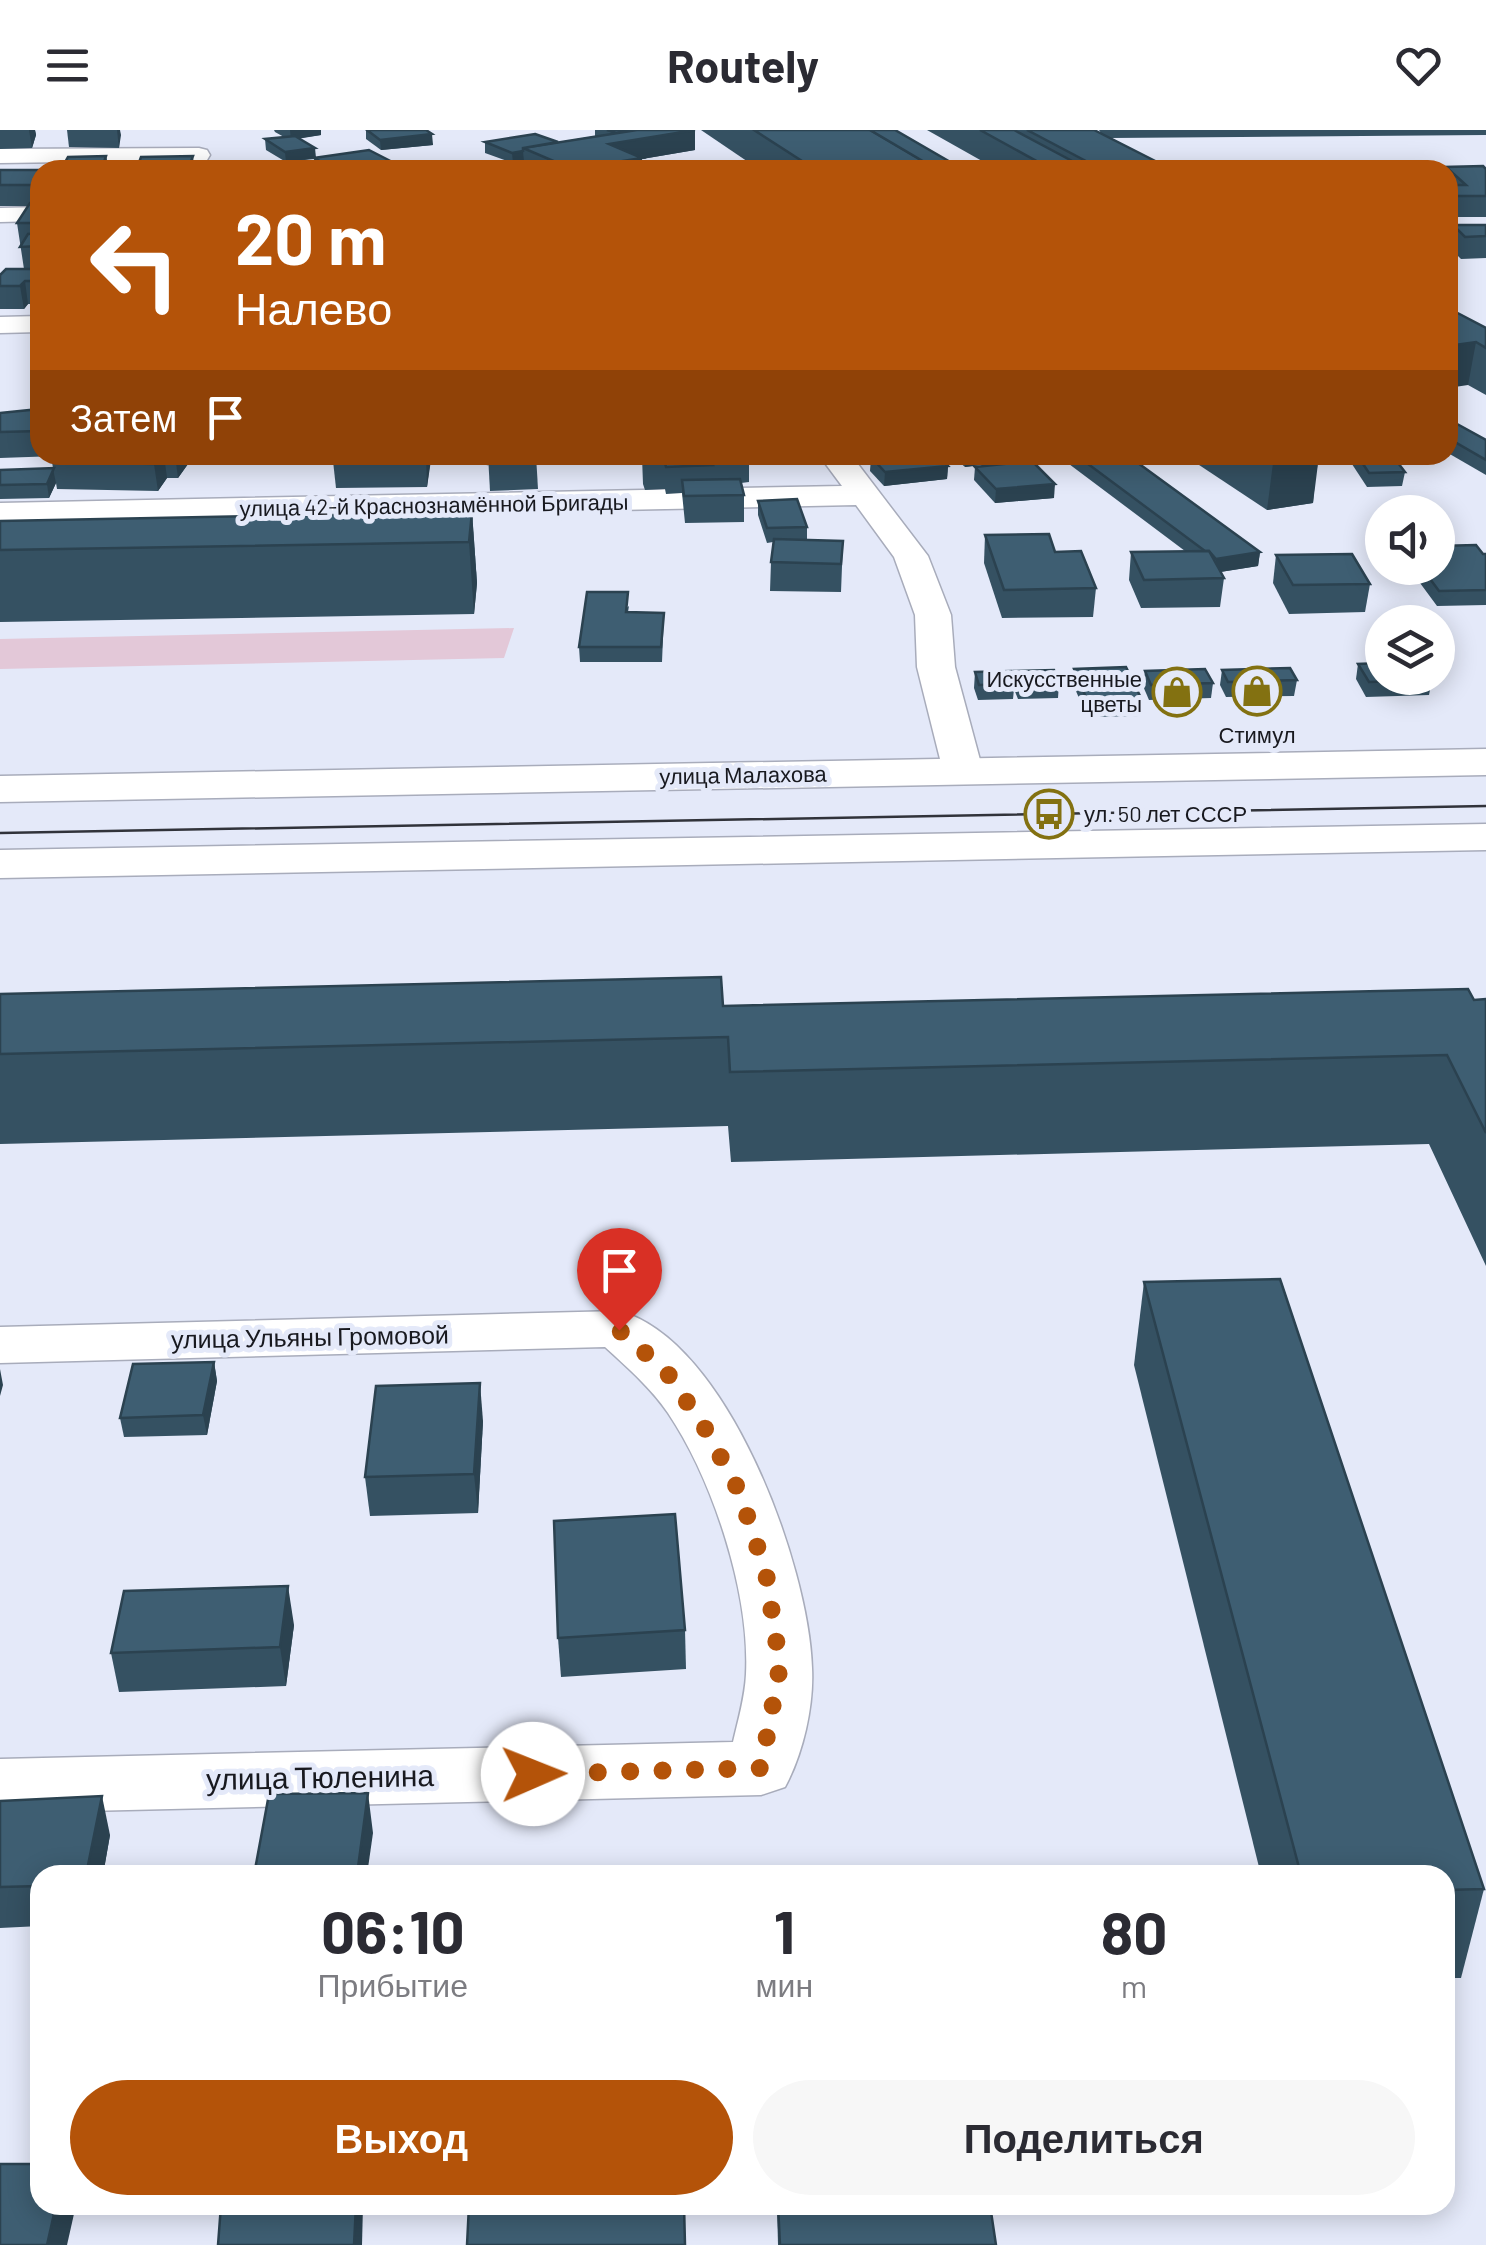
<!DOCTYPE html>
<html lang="ru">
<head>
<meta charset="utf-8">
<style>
	:root { --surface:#fff; --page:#f7f7f7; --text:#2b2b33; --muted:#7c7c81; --accent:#b45309 }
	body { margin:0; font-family:Barlow,sans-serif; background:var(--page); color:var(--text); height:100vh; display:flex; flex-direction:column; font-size:38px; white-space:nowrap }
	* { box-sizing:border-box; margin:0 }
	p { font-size:32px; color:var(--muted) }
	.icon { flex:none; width:55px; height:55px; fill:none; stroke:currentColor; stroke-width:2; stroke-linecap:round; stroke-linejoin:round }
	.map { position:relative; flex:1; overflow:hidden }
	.panel { position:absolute; left:30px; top:1735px; width:1425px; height:350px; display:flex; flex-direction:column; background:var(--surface); border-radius:30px; box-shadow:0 5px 25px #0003 }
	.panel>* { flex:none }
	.top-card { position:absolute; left:30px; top:30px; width:1428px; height:305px; border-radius:30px; box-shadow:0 5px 25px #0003; background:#b45309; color:#fff; overflow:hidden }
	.controls { position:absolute; left:1365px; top:365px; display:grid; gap:20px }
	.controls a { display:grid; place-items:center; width:90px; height:90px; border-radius:50%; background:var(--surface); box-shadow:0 5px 25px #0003; font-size:50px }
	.pin { position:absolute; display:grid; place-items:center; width:85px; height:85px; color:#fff; margin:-102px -42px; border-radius:50% 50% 50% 0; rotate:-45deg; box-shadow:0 0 10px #0007 }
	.pin .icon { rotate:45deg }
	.me { position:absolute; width:110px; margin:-55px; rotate:89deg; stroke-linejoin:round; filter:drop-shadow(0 0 8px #0008) }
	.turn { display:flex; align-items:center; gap:35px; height:210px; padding:0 40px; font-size:45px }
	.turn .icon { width:130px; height:130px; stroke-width:2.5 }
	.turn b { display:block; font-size:70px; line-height:85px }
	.then { display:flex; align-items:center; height:95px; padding:0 40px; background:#0003; gap:20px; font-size:38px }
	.eta { display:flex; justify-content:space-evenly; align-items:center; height:170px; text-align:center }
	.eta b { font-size:60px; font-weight:700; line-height:70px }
	.cta { display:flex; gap:20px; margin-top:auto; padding:20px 40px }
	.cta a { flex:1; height:115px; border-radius:60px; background:var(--accent); color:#fff; font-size:40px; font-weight:700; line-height:115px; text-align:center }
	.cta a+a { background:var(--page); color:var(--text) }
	header { display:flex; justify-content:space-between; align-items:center; height:130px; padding:0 40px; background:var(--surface); font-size:45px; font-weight:700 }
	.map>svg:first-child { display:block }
</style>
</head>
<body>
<header><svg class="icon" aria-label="menu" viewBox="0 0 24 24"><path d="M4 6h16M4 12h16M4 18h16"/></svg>Routely<svg class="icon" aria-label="heart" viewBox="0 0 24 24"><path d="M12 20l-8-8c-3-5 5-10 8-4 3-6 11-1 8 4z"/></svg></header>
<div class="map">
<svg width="1486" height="2115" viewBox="0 0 1486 2115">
	<rect width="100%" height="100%" fill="#e4e9f9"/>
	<!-- green -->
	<polygon fill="#e3c8d8" points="514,498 504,528 0,539 0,509"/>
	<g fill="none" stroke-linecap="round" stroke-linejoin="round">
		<!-- street casing -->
		<g stroke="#a8acbb" stroke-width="3">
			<g id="street">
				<polygon points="199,18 207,20 210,25 207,30 0,33 0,19"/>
				<polygon points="40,77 40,91 0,92 0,78"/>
				<polygon points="40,186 40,202 0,203 0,187"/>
				<polygon points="819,325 851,325 928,426 951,485 955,537 983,641 977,650 963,653 949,650 943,641 917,537 915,485 894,427 856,375 0,393 0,373 842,356"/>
				<path d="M619 1181C728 1210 809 1436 812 1538 814 1576 803 1624 785 1657L761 1665 0 1683V1629L733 1612C738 1590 745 1567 746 1544 750 1463 713 1350 668 1283 651 1258 628 1238 605 1217L0 1233V1197Z"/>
			</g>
		</g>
		<!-- primary casing -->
		<g stroke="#a8acbb" stroke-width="3">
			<g id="primary">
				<polygon points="1486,619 1486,645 0,672 0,646"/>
				<polygon points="1486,694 1486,720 0,748 0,720"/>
			</g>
		</g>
		<!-- street -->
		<use href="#street" fill="#fff" fill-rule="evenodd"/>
		<!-- primary -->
		<use href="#primary" fill="#fff" fill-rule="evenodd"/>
		<!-- tram -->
		<polyline stroke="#31333a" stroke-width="2.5" points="0,703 1486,676"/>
	</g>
	<!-- wall -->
	<g fill="#355162">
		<polygon points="0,0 35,0 36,5 32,18 0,19"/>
		<polygon points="67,0 120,0 119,18 69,17"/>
		<polygon points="274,0 321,0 321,5 300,8 316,27 406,40 315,40 314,29 286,32 266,20 265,9 284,7 275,2"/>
		<polygon points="366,0 426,0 433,15 381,20 366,9"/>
		<polygon points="595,0 695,0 695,20 642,29 642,40 519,40 526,39 524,38 524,32 513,33 485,23 485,12 558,12 595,6"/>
		<polygon points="701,0 895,0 964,40 760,40"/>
		<polygon points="927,0 1094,0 1101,3 1099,0 1486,0 1486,5 1111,8 1173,40 998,40"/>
		<polygon points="106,26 108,37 107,40 64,40 63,36"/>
		<polygon points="1446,37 1486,39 1486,87 1448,87 1448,40 1445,40"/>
		<polygon points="0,40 40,40 40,139 24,139 17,93 28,76 0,76"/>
		<polygon points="1453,95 1486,95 1486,128 1461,129 1449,117"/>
		<polygon points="40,139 40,174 28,174 24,179 0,179 0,145"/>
		<polygon points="1448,178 1486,198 1486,265 1468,255"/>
		<polygon points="40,279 40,325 187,325 188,334 178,348 167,348 158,361 57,359 56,353 49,368 0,369 0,340 53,338 52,332 57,326 0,328 0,283"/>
		<polygon points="1448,289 1486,310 1486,345 1448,323"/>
		<polygon points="335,325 431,325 427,357 336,358 333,331"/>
		<polygon points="488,325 536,325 538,359 490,361"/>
		<polygon points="951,325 1021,325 1020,330 965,337"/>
		<polygon points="1057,325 1127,325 1260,422 1258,436 1220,442 1224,448 1220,477 1141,478 1129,450 1131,422 1185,421"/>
		<polygon points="1184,325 1317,325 1313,373 1267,380"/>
		<polygon points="1346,325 1392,325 1405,342 1402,356 1367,357"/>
		<polygon points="749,326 749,352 741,353 744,365 744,392 685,393 682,363 666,364 665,359 645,360 643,354 642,327"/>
		<polygon points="871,327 948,336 947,349 884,356 870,341"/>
		<polygon points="975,337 1054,368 995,373 974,350"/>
		<polygon points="758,371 807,397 807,410 843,411 841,462 770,461 771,432 773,412 767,413 758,385"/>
		<polygon points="472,382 477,453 474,484 0,492 0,391"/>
		<polygon points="985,405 1055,422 1096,458 1093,487 1002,488 984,433"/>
		<polygon points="1483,424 1486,424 1486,475 1437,476 1409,438 1438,438"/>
		<polygon points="1276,425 1370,454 1365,482 1289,484 1273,453"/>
		<polygon points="629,476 628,482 664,483 662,532 580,532 579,517"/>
		<polygon points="1358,534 1432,550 1429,565 1366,567 1356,549"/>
		<polygon points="1074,539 1142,570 1140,586 1087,587 1073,554"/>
		<polygon points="1222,540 1297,550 1294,566 1226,567 1220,555"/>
		<polygon points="1014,541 1059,553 1058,568 1018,569 1014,559 1013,569 978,570 974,558 975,542 1014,551"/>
		<polygon points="1145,541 1213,553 1211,568 1149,570 1143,556"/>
		<polygon points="0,864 723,876 1486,869 1486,1136 1429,1014 731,1032 728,996 0,1014"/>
		<polygon points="1144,1152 1445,1745 1261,1745 1134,1235"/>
		<polygon points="214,1232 217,1251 207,1305 124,1307 120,1288"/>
		<polygon points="483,1291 478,1383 370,1386 365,1347"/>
		<polygon points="294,1495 286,1556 119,1562 111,1523"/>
		<polygon points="685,1500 686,1539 561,1547 558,1508"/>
		<polygon points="0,1671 110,1705 103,1745 40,1745 40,1796 0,1798"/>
		<polygon points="1484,1759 1461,1848 1445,1848 1445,1760"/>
		<polygon points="777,2075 990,2075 996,2115 778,2115"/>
	</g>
	<!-- shaded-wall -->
	<g fill="#2b4250">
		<polygon points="29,0 35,0 36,5 32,18"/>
		<polygon points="117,0 120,0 121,5 119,18"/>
		<polygon points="290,0 321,0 321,5 291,10"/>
		<polygon points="695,0 695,20 642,29 642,40 572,40 609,14"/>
		<polygon points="432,4 433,15 381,20 380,10"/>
		<polygon points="315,18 316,28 286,32 285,22"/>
		<polygon points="523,21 524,32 513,33 512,23"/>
		<polygon points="106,26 108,37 107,40 103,40 103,35"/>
		<polygon points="193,26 194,37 193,40 188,40"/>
		<polygon points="25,151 28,174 24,179 20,156"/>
		<polygon points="1476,212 1468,255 1448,258 1448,216"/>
		<polygon points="161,325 164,325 167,348 158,361 154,334"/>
		<polygon points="175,325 187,325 188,334 178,348"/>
		<polygon points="426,325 431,325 431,330 427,357"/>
		<polygon points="966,325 1021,325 1020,330 965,337"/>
		<polygon points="1319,326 1313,373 1267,380 1273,333"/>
		<polygon points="948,336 947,349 884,356 885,342"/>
		<polygon points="53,339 56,353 49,368 47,354"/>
		<polygon points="1055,354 1054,368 995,373 996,359"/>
		<polygon points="472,382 477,453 474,484 469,412"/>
		<polygon points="1260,422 1258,436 1214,443 1216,429"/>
		<polygon points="214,1232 217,1251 207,1305 203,1285"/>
		<polygon points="0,1239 3,1255 0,1266"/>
		<polygon points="480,1253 483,1291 478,1383 474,1344"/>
		<polygon points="288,1456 294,1495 286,1556 280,1517"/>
		<polygon points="368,1663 373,1703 367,1745 357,1745"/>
		<polygon points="102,1666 110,1705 103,1745 86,1745"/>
		<polygon points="56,2075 76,2075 67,2115 47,2115"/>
		<polygon points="356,2075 363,2075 362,2115 354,2115"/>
	</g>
	<!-- building -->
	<g fill="#3e5e72" stroke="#2b4250" stroke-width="2.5">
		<polygon points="367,0 426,0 432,4 380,10"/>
		<polygon points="607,0 637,0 616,3"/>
		<polygon points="637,0 695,0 609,14 642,28 572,39 523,18"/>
		<polygon points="754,0 870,0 938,40 816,40"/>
		<polygon points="870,0 895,0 964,40 938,40"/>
		<polygon points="980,0 1014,0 1089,40 1053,40"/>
		<polygon points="1027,0 1094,0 1173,40 1103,40"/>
		<polygon points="535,4 558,12 523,18 523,21 512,23 485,12"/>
		<polygon points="295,6 315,18 285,22 265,9"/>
		<polygon points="369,20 406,39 337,40 314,28"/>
		<polygon points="106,26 103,35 63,36 68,27"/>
		<polygon points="193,26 188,39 186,39 186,37 137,38 141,27"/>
		<polygon points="1483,36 1486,39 1486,66 1448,66 1448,55 1466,55 1446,37"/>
		<polygon points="186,37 185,40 110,40 111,38"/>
		<polygon points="0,40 40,40 36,48 40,47 40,55 0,55"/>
		<polygon points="30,73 40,73 40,93 17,93"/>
		<polygon points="1453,95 1486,95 1486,106 1465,107"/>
		<polygon points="40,103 40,116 20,117 28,104"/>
		<polygon points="6,139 40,139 40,151 25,151 20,156 0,156 0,145"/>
		<polygon points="1448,178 1486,198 1486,218 1476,212 1448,216"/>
		<polygon points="40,279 40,301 0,302 0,283"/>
		<polygon points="1448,289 1486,310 1486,330 1448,308"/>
		<polygon points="58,325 161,325 154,334 52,332"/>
		<polygon points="335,325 426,325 425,330 333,331"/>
		<polygon points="488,325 536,325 536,332 488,334"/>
		<polygon points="654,325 748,325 749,326 710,328 713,335 666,337 665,333 645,334 642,327"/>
		<polygon points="894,325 937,325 948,336 885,342 871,327"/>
		<polygon points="1076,325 1127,325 1260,422 1216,429 1209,421 1205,421"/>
		<polygon points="1260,325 1317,325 1319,326 1273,333"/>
		<polygon points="1357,325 1392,325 1405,342 1369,343"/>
		<polygon points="1032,331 1055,354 996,359 975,337"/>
		<polygon points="54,338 47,354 0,355 0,340"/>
		<polygon points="740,349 744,365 684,366 682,350"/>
		<polygon points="797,369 807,397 767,398 758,371"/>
		<polygon points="472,382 469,412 0,420 0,391"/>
		<polygon points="1049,404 1055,422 1081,421 1096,458 1004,460 985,405"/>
		<polygon points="774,409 843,411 841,434 771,432"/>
		<polygon points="1476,415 1483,424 1486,424 1486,460 1439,461 1422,438 1438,438 1438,416"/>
		<polygon points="1209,421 1224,448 1144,450 1131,422"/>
		<polygon points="1352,424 1370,454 1293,455 1276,425"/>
		<polygon points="587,462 628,462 626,482 664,483 661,517 579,517"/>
		<polygon points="1382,533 1382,548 1430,548 1432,550 1369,552 1358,534"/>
		<polygon points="1126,537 1142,570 1088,572 1074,539"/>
		<polygon points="1290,538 1297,550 1228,552 1222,540"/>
		<polygon points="1205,539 1213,553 1151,555 1145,541"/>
		<polygon points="1054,540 1059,553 1019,554 1014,541"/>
		<polygon points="1011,541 1014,554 979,555 975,542"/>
		<polygon points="721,847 723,876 1468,859 1474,870 1486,869 1486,1003 1447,925 730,942 728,907 0,924 0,864"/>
		<polygon points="1280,1149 1484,1759 1445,1760 1445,1745 1301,1745 1144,1152"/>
		<polygon points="214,1232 203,1285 120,1288 133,1234"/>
		<polygon points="480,1253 474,1344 365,1347 376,1256"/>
		<polygon points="675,1384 685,1500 558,1508 554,1391"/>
		<polygon points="288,1456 280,1517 111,1523 124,1461"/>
		<polygon points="368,1663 357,1745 254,1745 269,1664"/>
		<polygon points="102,1666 86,1745 40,1745 40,1756 0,1757 0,1671"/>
		<polygon points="0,2034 40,2034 40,2075 56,2075 47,2115 0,2115"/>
		<polygon points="221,2075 356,2075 354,2115 218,2115"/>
		<polygon points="469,2075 684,2075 685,2115 467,2115"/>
		<polygon points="778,2075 990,2075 996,2115 780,2115"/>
	</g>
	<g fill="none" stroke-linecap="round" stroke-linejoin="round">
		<!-- route -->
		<polyline stroke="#b45309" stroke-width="18" stroke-dasharray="0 32.4" points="533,1644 761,1638 780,1536 766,1443 739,1361 706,1300 666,1241 619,1200"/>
	</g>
	<!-- icons -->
	<defs>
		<g id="shop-ring" transform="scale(2.5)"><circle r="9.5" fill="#e4e9f9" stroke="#837111" stroke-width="1.5"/><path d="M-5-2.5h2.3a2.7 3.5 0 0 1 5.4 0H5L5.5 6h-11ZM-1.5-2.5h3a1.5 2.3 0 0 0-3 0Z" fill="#837111"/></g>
		<g id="bus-ring" transform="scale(2.5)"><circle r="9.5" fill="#e4e9f9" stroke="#837111" stroke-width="1.5"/><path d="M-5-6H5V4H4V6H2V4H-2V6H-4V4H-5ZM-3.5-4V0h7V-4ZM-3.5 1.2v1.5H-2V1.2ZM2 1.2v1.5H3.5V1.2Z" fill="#837111"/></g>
	</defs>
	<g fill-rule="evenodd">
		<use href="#shop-ring" x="1257" y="561"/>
		<use href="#shop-ring" x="1177" y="562"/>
		<use href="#bus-ring" x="1049" y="684"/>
	</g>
	<g text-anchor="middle" stroke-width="10" stroke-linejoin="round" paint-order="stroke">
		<!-- far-street labels -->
		<g font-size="22" fill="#18191f" stroke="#e4e9f9">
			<text transform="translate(434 375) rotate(-1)" y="8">улица 42-й Краснознамённой Бригады</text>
			<text transform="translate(743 645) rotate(-1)" y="8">улица Малахова</text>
		</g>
		<!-- far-poi labels -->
		<g font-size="22" fill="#18191f" stroke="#e4e9f9" text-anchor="end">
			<text x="1142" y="557">Искусственные<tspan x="1142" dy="25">цветы</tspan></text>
			<text x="1257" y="613" text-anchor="middle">Стимул</text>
			<text x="1084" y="692" text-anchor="start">ул. 50 лет СССР</text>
		</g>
		<!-- street labels -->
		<g font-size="25" fill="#18191f" stroke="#e4e9f9">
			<text transform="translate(310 1207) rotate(-1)" y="9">улица Ульяны Громовой</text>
		</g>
		<!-- near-street labels -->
		<g font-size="30" fill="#18191f" stroke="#e4e9f9">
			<text transform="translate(320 1648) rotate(-1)" y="10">улица Тюленина</text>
		</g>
	</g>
</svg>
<div class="controls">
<a><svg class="icon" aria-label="sound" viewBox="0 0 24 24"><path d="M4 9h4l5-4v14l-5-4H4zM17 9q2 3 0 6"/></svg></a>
<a><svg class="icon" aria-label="layers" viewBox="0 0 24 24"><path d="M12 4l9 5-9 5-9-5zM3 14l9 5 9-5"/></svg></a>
</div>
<div class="pin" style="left:619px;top:1200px;background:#d93025"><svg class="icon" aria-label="arrive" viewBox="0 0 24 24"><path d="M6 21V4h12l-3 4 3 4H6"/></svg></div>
<svg class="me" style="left:533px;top:1644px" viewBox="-20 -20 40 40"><circle r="19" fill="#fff"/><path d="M0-13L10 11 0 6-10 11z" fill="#b45309"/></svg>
<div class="top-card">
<div class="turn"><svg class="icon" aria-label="left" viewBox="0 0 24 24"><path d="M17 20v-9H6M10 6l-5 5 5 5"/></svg><div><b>20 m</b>Налево</div></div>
<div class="then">Затем<svg class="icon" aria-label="arrive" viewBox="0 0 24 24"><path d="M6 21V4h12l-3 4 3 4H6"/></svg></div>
</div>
<section class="panel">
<div class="eta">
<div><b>06:10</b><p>Прибытие</p></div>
<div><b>1</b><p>мин</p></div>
<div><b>80</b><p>m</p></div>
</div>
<div class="cta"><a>Выход</a><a>Поделиться</a></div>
</section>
</div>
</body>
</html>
